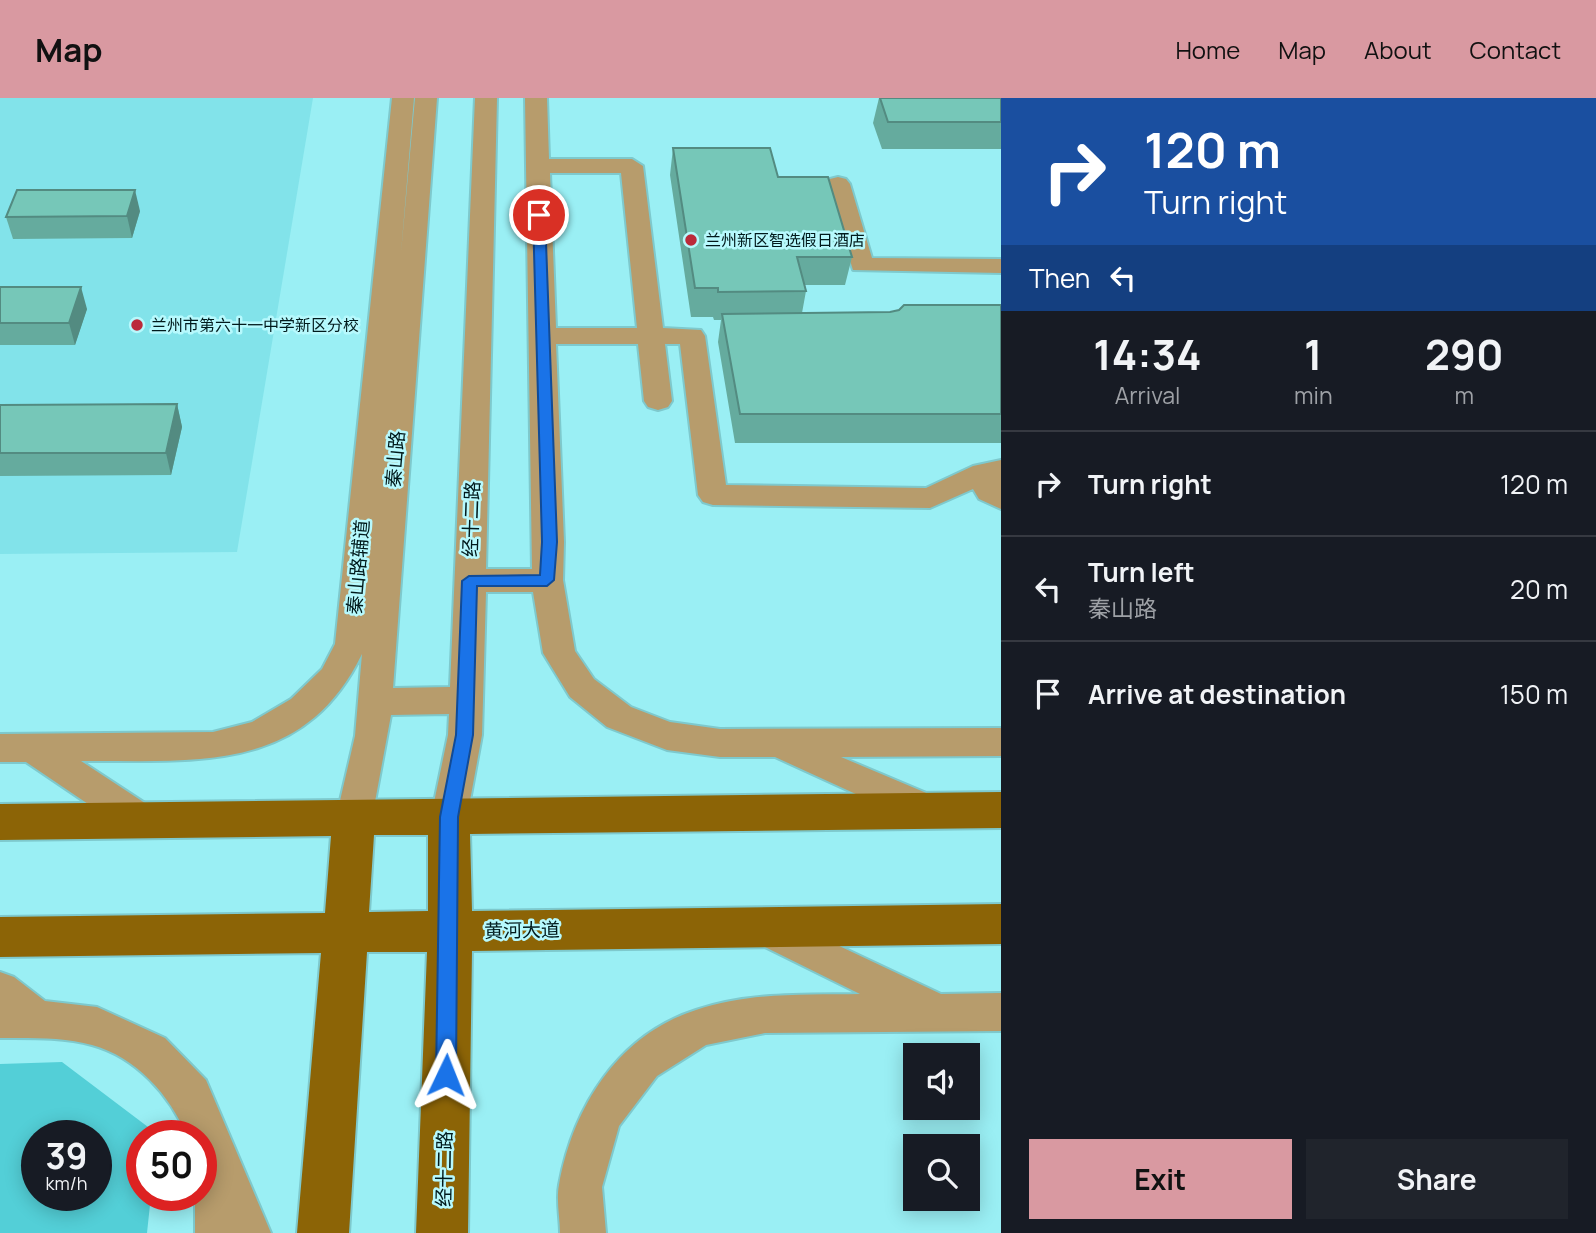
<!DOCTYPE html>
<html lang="en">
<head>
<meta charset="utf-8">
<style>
	:root { --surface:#171b24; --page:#20242c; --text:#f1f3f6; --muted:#9ea1a6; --line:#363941; --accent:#d999a1 }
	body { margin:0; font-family:Manrope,"Noto Sans SC",sans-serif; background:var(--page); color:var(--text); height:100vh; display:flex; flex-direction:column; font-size:26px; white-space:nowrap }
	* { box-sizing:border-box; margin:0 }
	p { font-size:23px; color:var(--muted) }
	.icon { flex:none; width:38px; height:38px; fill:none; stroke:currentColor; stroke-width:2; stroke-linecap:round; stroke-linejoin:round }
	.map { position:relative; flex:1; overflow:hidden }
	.side { display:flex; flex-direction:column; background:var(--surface); width:595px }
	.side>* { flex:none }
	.hud { background:#1a4fa0; color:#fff; overflow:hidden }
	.tools { position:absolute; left:903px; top:945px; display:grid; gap:14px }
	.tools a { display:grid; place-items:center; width:77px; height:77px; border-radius:0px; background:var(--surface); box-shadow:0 4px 18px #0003; font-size:35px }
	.speed { position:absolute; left:21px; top:1022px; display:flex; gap:14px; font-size:35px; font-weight:700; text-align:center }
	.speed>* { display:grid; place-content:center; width:91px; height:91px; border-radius:50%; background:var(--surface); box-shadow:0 4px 18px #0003; line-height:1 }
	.speed small { font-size:18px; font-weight:400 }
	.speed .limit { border:10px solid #d22; background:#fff; color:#111 }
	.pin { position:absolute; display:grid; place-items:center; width:60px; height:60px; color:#fff; margin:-30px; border:4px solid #fff; border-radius:50%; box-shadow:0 2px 7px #0007 }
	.me { position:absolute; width:77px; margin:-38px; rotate:2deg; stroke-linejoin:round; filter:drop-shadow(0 0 5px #0008) }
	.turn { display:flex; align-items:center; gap:24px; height:147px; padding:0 28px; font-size:32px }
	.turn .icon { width:91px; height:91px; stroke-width:2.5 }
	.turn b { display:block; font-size:49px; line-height:60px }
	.then { display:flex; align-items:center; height:66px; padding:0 28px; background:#0003; gap:14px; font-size:26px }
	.eta { display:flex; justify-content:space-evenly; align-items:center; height:119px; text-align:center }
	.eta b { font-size:42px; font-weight:700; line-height:49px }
	.action { display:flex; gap:14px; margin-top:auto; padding:14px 28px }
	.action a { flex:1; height:80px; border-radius:0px; background:var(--accent); color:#111; font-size:28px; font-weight:700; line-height:80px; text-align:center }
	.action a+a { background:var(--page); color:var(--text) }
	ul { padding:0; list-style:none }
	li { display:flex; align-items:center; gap:21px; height:105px; padding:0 28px; border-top:2px solid var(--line) }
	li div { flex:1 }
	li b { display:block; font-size:26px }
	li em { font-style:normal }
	header { display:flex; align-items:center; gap:42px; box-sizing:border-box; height:98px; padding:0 35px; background:var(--accent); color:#111 }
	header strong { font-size:33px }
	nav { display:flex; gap:38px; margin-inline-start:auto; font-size:24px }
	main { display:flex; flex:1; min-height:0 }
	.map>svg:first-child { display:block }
</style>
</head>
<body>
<header>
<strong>Map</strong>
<nav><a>Home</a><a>Map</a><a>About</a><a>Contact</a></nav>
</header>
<main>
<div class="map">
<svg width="1001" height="1135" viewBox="0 0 1001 1135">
	<rect width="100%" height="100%" fill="#9aeff4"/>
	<!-- built -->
	<polygon fill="#82e3ea" points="0,0 313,0 237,454 0,456"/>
	<!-- green -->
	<path fill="#53cfd7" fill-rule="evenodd" d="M62 964 156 1035 142 1038V1097H151L147 1135H0V966ZM37 1038H96V1097H37Z"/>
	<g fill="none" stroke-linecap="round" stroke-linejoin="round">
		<!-- minor casing -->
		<g stroke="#7ec9cd" stroke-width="4">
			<g id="minor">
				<path d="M392 0H414L401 155 415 0H437L393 590 450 589 475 0H497L486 471H532L525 0H547L549 61H632L643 68 663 230 701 232 705 238 726 387 926 390 973 368 1001 362V411L979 401 973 391 930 410 713 407 703 404 698 397 680 246H665L672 303 668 309 658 312 648 309 644 303 638 246H556L564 444 563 482 575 553 594 581 631 609 670 624 720 631 1001 630V658L841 659 943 702 948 713 943 724 930 728 917 724 775 659H720L667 652 607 629 570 599 543 555 533 494H486L482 637 467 719 462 730 449 734 436 730 431 719 448 637 449 616 391 617 372 720 367 731 354 735 341 731 336 720 355 638 362 556C303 677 195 662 81 663L154 711 159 722 154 733 141 737 128 733 26 664H0V636L213 634 252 624 291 601 322 571 335 546ZM550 75H621L637 230H556Z"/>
				<polygon points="838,79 846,81 850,86 872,160 1001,161 1001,175 853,172 826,86 830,81"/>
				<path d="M763 812 941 896 1001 895V933L765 935 706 947 657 978 619 1028 602 1089 606 1135H560C560 1120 556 1102 559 1087 573 1009 618 937 696 912 749 894 805 897 860 896L749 841 744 829 749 817Z"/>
				<path d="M0 874 14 879 45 903 97 909 165 940 206 982 271 1135H195V1097H201V1038H187C170 997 136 959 92 947 64 939 30 940 0 940Z"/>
			</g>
		</g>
		<!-- major casing -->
		<g stroke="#7ec9cd" stroke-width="4">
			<path id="major" d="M1001 694V730L470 736 472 813 1001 806V846L472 853 468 1135H416L427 854H367L349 1135H297L321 855 0 859V819L325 815 331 738 0 742V706ZM374 737H428V813L369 814Z"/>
		</g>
		<!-- minor -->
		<use href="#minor" fill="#b79c6c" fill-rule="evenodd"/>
		<!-- major -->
		<use href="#major" fill="#8c6406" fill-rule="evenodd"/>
	</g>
	<!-- wall -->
	<g fill="#65ab9e">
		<polygon points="879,0 1001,0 1001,51 882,51 873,25"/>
		<polygon points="673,50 778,79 852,159 845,187 805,187 806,193 802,215 890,214 1001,207 1001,345 735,345 718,244 721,222 714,222 713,219 691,219 670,77"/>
		<polygon points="140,113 132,140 13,141 6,119"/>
		<polygon points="0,189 87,211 75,247 0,247"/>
		<polygon points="177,306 182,329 171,377 0,378 0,307"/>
	</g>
	<!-- shaded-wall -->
	<g fill="#538b81">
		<polygon points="135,92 140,113 132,140 127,118"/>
		<polygon points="81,189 87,211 75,247 69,225"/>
		<polygon points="177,306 182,329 171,377 166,355"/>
	</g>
	<!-- building -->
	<g fill="#76c7b8" stroke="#538b81" stroke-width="2">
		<polygon points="880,0 1001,0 1001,24 888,24"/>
		<polygon points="673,50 770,50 778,79 828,79 852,159 797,159 806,193 718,194 718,190 695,190"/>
		<polygon points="17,92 135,92 127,118 6,119"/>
		<polygon points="0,189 81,189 69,225 0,225"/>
		<polygon points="904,207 1001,207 1001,316 740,316 722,216 890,214 899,212"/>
		<polygon points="177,306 166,355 0,355 0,307"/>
	</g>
	<!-- route -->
	<polygon fill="#1a73e8" stroke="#114b97" stroke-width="2" points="539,113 545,117 557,444 554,482 547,488 477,488 473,637 458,719 456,977 453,984 446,987 439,984 436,977 440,719 456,637 462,483 469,478 540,477 542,444 533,117"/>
	<!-- markers -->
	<g fill="#bb2a3a" stroke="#b7f9fd" stroke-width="2.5">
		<circle cx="691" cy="142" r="7"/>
		<circle cx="137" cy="227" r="7"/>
	</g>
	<g text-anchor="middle" stroke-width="5" stroke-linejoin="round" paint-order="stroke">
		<!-- far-poi labels -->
		<g font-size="16" fill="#011a1c" stroke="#b7f9fd" text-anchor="start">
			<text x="705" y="148">兰州新区智选假日酒店</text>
			<text x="151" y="233">兰州市第六十一中学新区分校</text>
		</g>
		<!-- street labels -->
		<g font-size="19" fill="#011a1c" stroke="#b7f9fd">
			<text transform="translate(395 361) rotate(-85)" y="7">秦山路</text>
			<text transform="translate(471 421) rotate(-88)" y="7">经十二路</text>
			<text transform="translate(358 469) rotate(-85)" y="7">秦山路辅道</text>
			<text transform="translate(522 832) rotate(-1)" y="7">黄河大道</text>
			<text transform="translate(444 1071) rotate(-89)" y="7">经十二路</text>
		</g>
	</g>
</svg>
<div class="tools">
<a><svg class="icon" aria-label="sound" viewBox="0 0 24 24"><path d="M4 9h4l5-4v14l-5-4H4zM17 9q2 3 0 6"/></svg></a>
<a><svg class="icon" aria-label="search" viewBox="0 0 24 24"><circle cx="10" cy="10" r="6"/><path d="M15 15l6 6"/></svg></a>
</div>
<div class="speed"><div>39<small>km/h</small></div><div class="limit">50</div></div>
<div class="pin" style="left:539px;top:117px;background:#d93025"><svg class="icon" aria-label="arrive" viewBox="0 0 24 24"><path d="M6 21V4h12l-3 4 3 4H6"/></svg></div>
<svg class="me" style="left:446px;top:977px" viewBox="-20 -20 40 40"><path d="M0-17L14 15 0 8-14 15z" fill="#1a73e8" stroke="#fff" stroke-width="4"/></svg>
</div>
<section class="side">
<div class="hud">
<div class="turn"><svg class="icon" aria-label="right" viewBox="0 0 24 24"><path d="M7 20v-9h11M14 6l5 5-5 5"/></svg><div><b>120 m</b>Turn right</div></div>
<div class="then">Then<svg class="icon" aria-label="left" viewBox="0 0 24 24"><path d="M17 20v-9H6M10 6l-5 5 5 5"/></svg></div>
</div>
<div class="eta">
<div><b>14:34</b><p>Arrival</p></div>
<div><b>1</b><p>min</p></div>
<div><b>290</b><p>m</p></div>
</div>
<ul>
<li><svg class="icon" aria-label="right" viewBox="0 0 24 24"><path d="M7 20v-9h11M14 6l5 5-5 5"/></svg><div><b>Turn right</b></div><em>120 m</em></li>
<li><svg class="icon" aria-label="left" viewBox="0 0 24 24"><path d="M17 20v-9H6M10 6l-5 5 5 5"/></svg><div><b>Turn left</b><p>秦山路</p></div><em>20 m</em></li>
<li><svg class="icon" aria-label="arrive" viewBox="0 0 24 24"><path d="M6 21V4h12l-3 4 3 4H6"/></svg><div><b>Arrive at destination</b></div><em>150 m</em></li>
</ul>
<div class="action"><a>Exit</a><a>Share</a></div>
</section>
</main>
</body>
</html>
